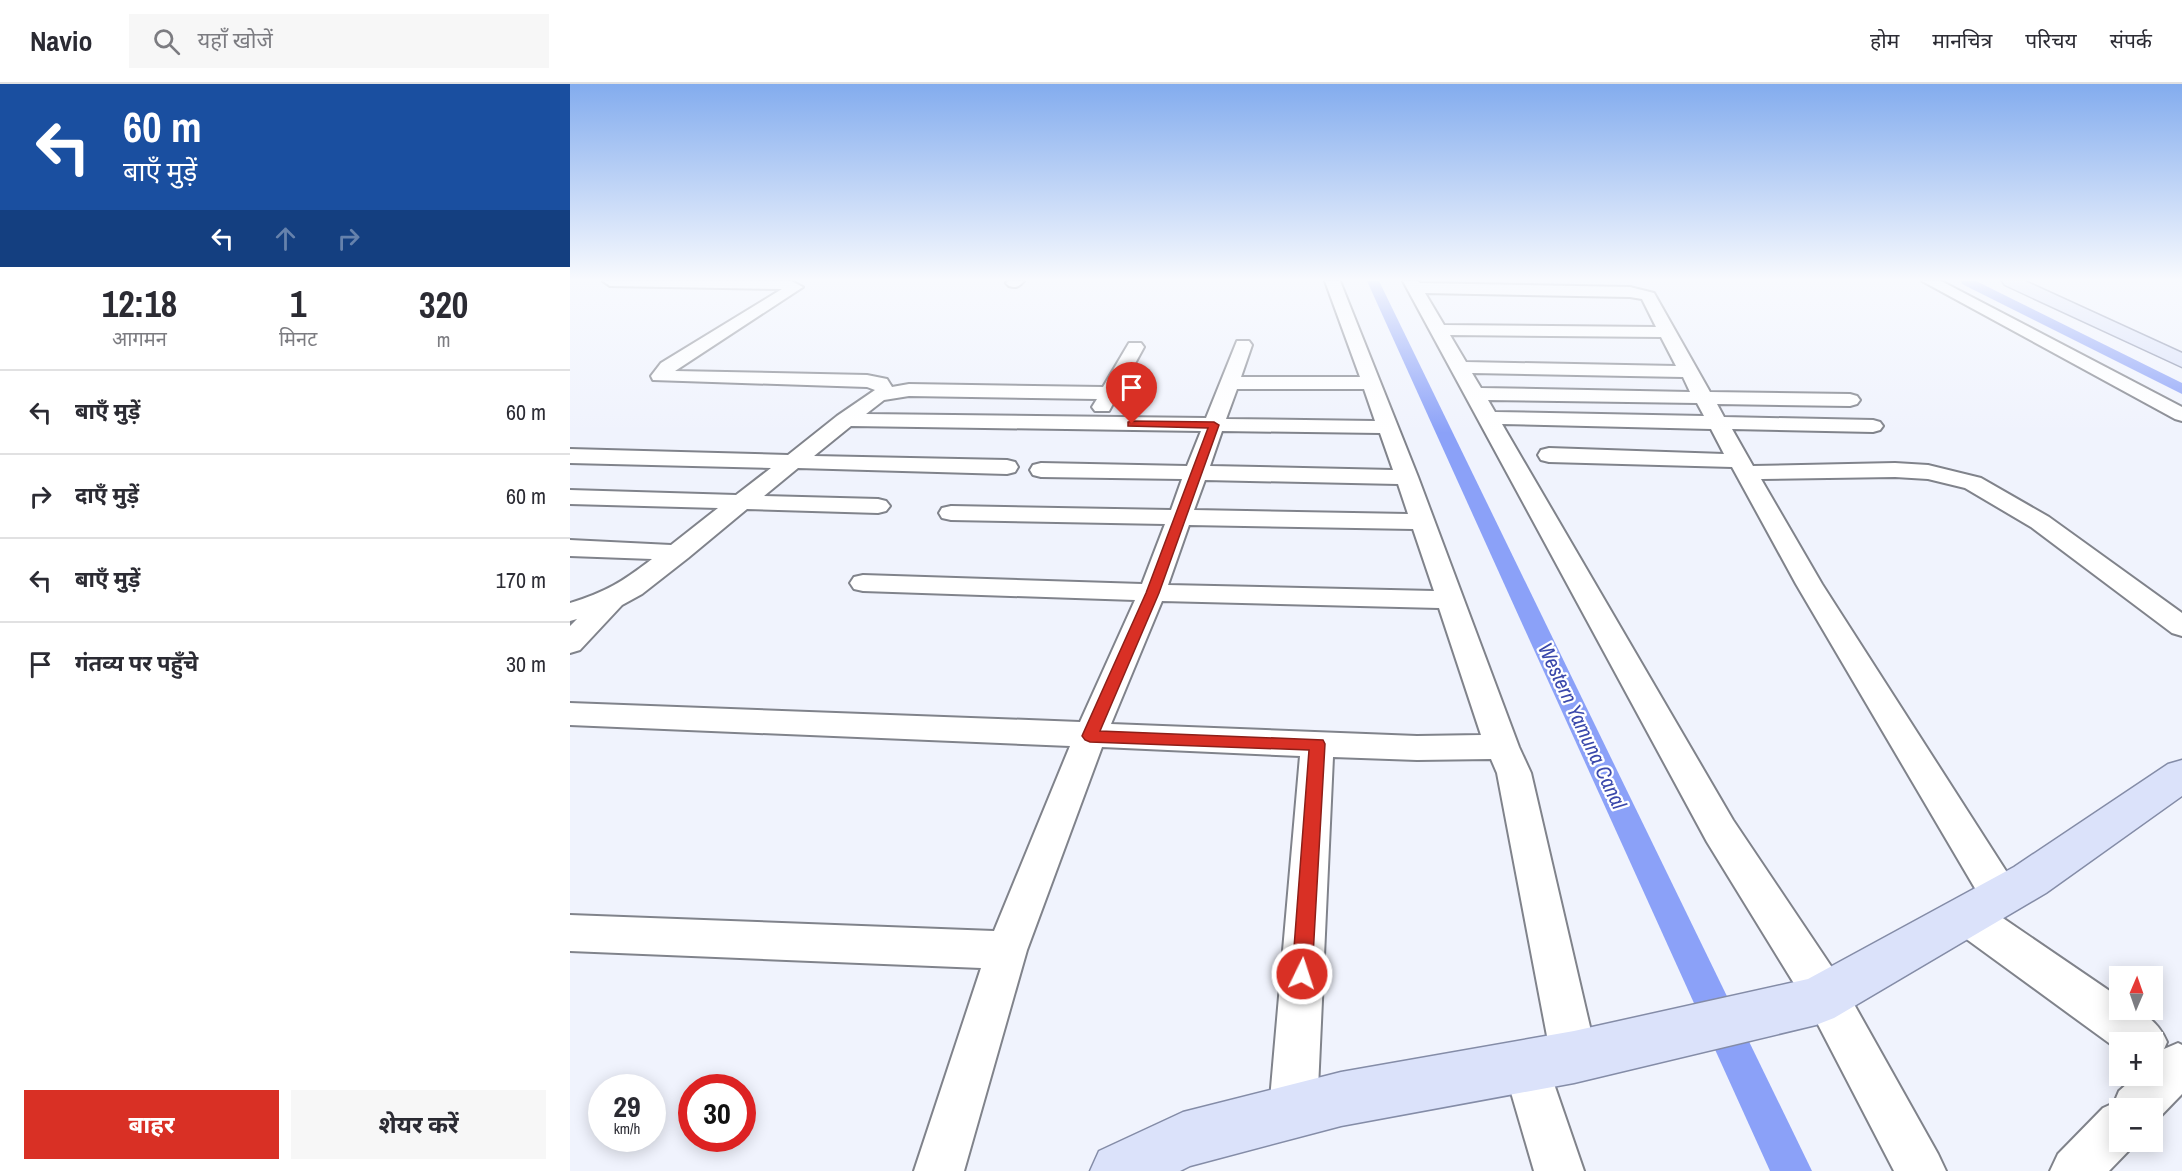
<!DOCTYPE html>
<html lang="hi">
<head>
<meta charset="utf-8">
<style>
	:root { --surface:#fff; --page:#f7f7f7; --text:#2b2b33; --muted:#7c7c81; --line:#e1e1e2; --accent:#d93025 }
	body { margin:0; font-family:"Archivo Narrow","Noto Sans Devanagari",sans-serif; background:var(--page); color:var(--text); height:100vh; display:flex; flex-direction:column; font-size:22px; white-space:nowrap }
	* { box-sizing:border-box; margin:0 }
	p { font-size:20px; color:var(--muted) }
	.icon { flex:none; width:33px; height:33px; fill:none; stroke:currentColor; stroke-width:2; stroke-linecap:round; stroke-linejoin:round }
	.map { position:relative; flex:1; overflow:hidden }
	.details { display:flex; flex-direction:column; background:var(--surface); width:570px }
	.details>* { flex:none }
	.banner { background:#1a4fa0; color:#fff; overflow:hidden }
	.needle { width:39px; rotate:2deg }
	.buttons { position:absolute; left:1539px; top:882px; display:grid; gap:12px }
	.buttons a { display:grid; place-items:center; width:54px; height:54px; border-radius:0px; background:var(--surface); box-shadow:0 3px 15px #0003; font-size:30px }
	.speed { position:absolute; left:18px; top:990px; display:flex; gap:12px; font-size:30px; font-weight:700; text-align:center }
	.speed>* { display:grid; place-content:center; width:78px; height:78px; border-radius:50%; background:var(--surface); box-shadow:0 3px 15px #0003; line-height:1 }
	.speed small { font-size:15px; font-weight:400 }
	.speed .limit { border:9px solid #d22; background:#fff; color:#111 }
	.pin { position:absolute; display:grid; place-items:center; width:51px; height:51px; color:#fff; margin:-62px -26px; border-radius:50% 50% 50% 0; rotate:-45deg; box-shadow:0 0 6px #0007 }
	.pin .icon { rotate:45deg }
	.me { position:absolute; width:66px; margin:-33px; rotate:4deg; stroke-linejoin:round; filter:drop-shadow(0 0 4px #0008) }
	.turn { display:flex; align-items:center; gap:21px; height:126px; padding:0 24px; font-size:27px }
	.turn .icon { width:78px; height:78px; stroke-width:2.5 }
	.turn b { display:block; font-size:42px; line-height:51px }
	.lanes { display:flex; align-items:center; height:57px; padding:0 24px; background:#0003; justify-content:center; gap:30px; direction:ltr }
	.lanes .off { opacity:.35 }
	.eta { display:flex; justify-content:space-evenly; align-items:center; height:102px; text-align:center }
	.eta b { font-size:36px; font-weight:700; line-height:42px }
	.primary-button { display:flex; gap:12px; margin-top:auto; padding:12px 24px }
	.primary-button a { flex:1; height:69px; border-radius:0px; background:var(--accent); color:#fff; font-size:24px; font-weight:700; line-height:69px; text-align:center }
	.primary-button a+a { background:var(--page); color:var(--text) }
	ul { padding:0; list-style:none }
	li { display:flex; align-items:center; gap:18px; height:84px; padding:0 24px; border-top:2px solid var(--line) }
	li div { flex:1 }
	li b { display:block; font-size:22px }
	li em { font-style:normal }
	header { display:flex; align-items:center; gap:36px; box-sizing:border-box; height:84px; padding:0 30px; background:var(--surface); border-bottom:2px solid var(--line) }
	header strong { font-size:28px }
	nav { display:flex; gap:33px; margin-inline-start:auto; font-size:21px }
	.search { width:420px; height:54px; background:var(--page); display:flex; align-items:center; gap:15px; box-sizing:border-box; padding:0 21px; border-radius:0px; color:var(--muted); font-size:22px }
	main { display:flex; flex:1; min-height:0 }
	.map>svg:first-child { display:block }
</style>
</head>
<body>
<header>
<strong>Navio</strong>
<div class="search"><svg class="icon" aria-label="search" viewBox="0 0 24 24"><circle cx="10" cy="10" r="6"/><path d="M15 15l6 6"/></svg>यहाँ खोजें</div>
<nav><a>होम</a><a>मानचित्र</a><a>परिचय</a><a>संपर्क</a></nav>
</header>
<main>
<section class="details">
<div class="banner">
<div class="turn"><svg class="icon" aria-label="left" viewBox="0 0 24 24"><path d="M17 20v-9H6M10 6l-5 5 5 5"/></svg><div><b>60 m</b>बाएँ मुड़ें</div></div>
<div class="lanes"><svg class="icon" aria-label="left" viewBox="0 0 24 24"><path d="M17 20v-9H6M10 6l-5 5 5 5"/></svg><svg class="icon off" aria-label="ahead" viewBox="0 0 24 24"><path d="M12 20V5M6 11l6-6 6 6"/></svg><svg class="icon off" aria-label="right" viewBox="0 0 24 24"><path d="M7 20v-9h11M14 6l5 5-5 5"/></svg></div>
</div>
<div class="eta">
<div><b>12:18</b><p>आगमन</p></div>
<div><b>1</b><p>मिनट</p></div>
<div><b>320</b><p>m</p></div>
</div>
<ul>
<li><svg class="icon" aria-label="left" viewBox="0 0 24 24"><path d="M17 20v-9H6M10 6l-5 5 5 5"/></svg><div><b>बाएँ मुड़ें</b></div><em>60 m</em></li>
<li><svg class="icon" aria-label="right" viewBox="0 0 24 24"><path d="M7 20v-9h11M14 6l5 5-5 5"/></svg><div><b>दाएँ मुड़ें</b></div><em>60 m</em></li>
<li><svg class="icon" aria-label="left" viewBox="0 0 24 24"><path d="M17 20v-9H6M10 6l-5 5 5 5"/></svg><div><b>बाएँ मुड़ें</b></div><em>170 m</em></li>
<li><svg class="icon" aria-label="arrive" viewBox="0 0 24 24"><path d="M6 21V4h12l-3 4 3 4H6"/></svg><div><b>गंतव्य पर पहुँचे</b></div><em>30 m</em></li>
</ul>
<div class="primary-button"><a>बाहर</a><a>शेयर करें</a></div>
</section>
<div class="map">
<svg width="1612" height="1087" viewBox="0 0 1612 1087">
	<rect width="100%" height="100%" fill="#f0f3fd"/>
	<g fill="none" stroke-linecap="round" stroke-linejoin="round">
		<!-- canal -->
		<g fill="#8ba1f8" fill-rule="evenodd">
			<polygon points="797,197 809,197 1242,1087 1200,1087"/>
			<polygon points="1391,197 1406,197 1612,299 1612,310 1392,200"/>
		</g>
		<!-- minor casing -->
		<g stroke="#80838b" stroke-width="4">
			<g id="minor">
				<path d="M33 197H221L233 203 105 287 297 291 317 295 322 303 339 300 533 303 559 259H571L574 263 539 327H525L522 323 527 315 339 312 314 316 296 330 636 334 667 257H679L682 261 671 293H790L755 197H770L848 393 949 663 961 689 1027 973 1020 989 1004 996 988 989 981 973 927 689 921 675 847 676 763 673 747 1027 740 1044 723 1051 706 1044 699 1027 730 672 532 663 457 866 394 1087H344L411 884 0 867V831L424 847 500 662 0 641V619L510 638 565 516 293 507 284 505 280 499 284 493 293 491 572 500 595 440 381 436 372 434 369 429 372 424 381 422 601 426 612 395 471 393 463 391 460 386 463 381 471 379 617 382 631 347 281 342 244 372 437 376 445 378 448 383 445 388 437 390 228 384 194 412 308 415 316 417 320 422 316 427 308 429 177 425 118 474 72 510 52 521 10 566 0 569V542L7 535 0 537V519C36 508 52 498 82 475L0 472V456L101 461 148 424 0 420V406L166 411 201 384 0 379V365L218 371 267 332 305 306 297 303 83 296 81 292 91 279 212 205 40 202ZM667 305H794L805 337 656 335ZM652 347 810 349 823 386 640 382ZM635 396 828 400 838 430 624 426ZM619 441 843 445 864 507 598 501ZM592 517 869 524 911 651 847 652 541 640Z"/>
				<path d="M438 197H454C449 203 446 204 439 202L436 199Z"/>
				<path d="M833 197H848L850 199 1060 203 1084 209 1140 308 1280 310 1287 312 1290 316 1287 320 1280 322 1147 320 1154 333 1303 336 1310 338 1313 342 1310 346 1303 348 1162 345 1183 382 1325 379 1358 381 1411 394 1479 433 1612 529V552L1602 549 1461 443 1395 404 1358 395 1325 393 1191 395 1252 500 1445 801 1450 813 1445 825 1431 830 1421 826 1550 914V926C1573 926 1588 937 1597 958L1594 965 1608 959 1612 961V1010L1582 1041V1024H1550V1058H1567L1539 1087H1480L1488 1070 1533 1024 1544 1019 1549 1007 1566 992H1582V958H1550V967L1384 846 1378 833 1384 820 1398 815 1416 823 1226 500 1162 383 979 378 971 376 968 371 971 366 979 364 1154 370 1141 345 932 340 1163 736 1271 897 1368 1070 1376 1087H1324L1241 927 1137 758ZM855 209 1060 213 1072 215 1086 243 874 241ZM880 251 1091 253 1106 282 896 278ZM902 289 1113 293 1120 308 911 304ZM918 316 1127 319 1134 332 925 328Z"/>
				<polygon points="1352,197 1371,197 1612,323 1612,337 1605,335"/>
				<polygon points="956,958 972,965 1014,1087 964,1087 933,981 940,965"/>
			</g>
		</g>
		<!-- major casing -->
		<g stroke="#848ca7" stroke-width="3">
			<g id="major">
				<polygon points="1432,197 1455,197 1612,269 1612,283 1435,201"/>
				<polygon points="1612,676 1612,712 1476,809 1264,934 1246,941 1004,999 771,1042 620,1082 610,1087 520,1087 529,1067 613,1028 771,988 1004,947 1238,895 1444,783 1598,680"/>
			</g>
		</g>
		<!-- minor -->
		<use href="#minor" fill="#fff" fill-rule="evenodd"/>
		<!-- major -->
		<use href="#major" fill="#dbe2fa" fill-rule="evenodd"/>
	</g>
	<!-- sky -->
	<linearGradient id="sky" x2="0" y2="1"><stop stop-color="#83acee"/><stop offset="0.56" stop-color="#f8fafe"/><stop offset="1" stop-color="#f8fafe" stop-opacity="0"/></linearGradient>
	<rect width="1612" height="349" fill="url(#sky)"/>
	<!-- route -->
	<polygon fill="#d93025" stroke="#8d1f18" stroke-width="1.5" points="562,337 644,338 649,341 589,509 530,647 753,656 755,660 742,890 739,896 732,899 725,896 722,890 739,666 520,658 515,656 512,652 576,509 638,344 558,342 558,338"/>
	<g text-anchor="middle" stroke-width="4.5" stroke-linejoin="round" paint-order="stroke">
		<!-- water labels -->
		<g font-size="21" font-style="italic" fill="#3a48ab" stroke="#fff">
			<text transform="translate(1012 642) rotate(65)" y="7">Western Yamuna Canal</text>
		</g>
	</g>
</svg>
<div class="buttons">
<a><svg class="needle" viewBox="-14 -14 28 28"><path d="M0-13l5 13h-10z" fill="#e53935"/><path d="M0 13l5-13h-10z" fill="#7c7c81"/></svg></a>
<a>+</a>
<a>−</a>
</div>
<div class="speed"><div>29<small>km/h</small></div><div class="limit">30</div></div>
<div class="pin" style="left:562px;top:340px;background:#d93025"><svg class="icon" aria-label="arrive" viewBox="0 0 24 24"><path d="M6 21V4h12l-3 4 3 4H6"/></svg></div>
<svg class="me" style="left:732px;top:890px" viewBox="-20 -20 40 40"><circle r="17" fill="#d93025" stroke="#fff" stroke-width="3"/><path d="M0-11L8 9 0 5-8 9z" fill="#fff"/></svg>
</div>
</main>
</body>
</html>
